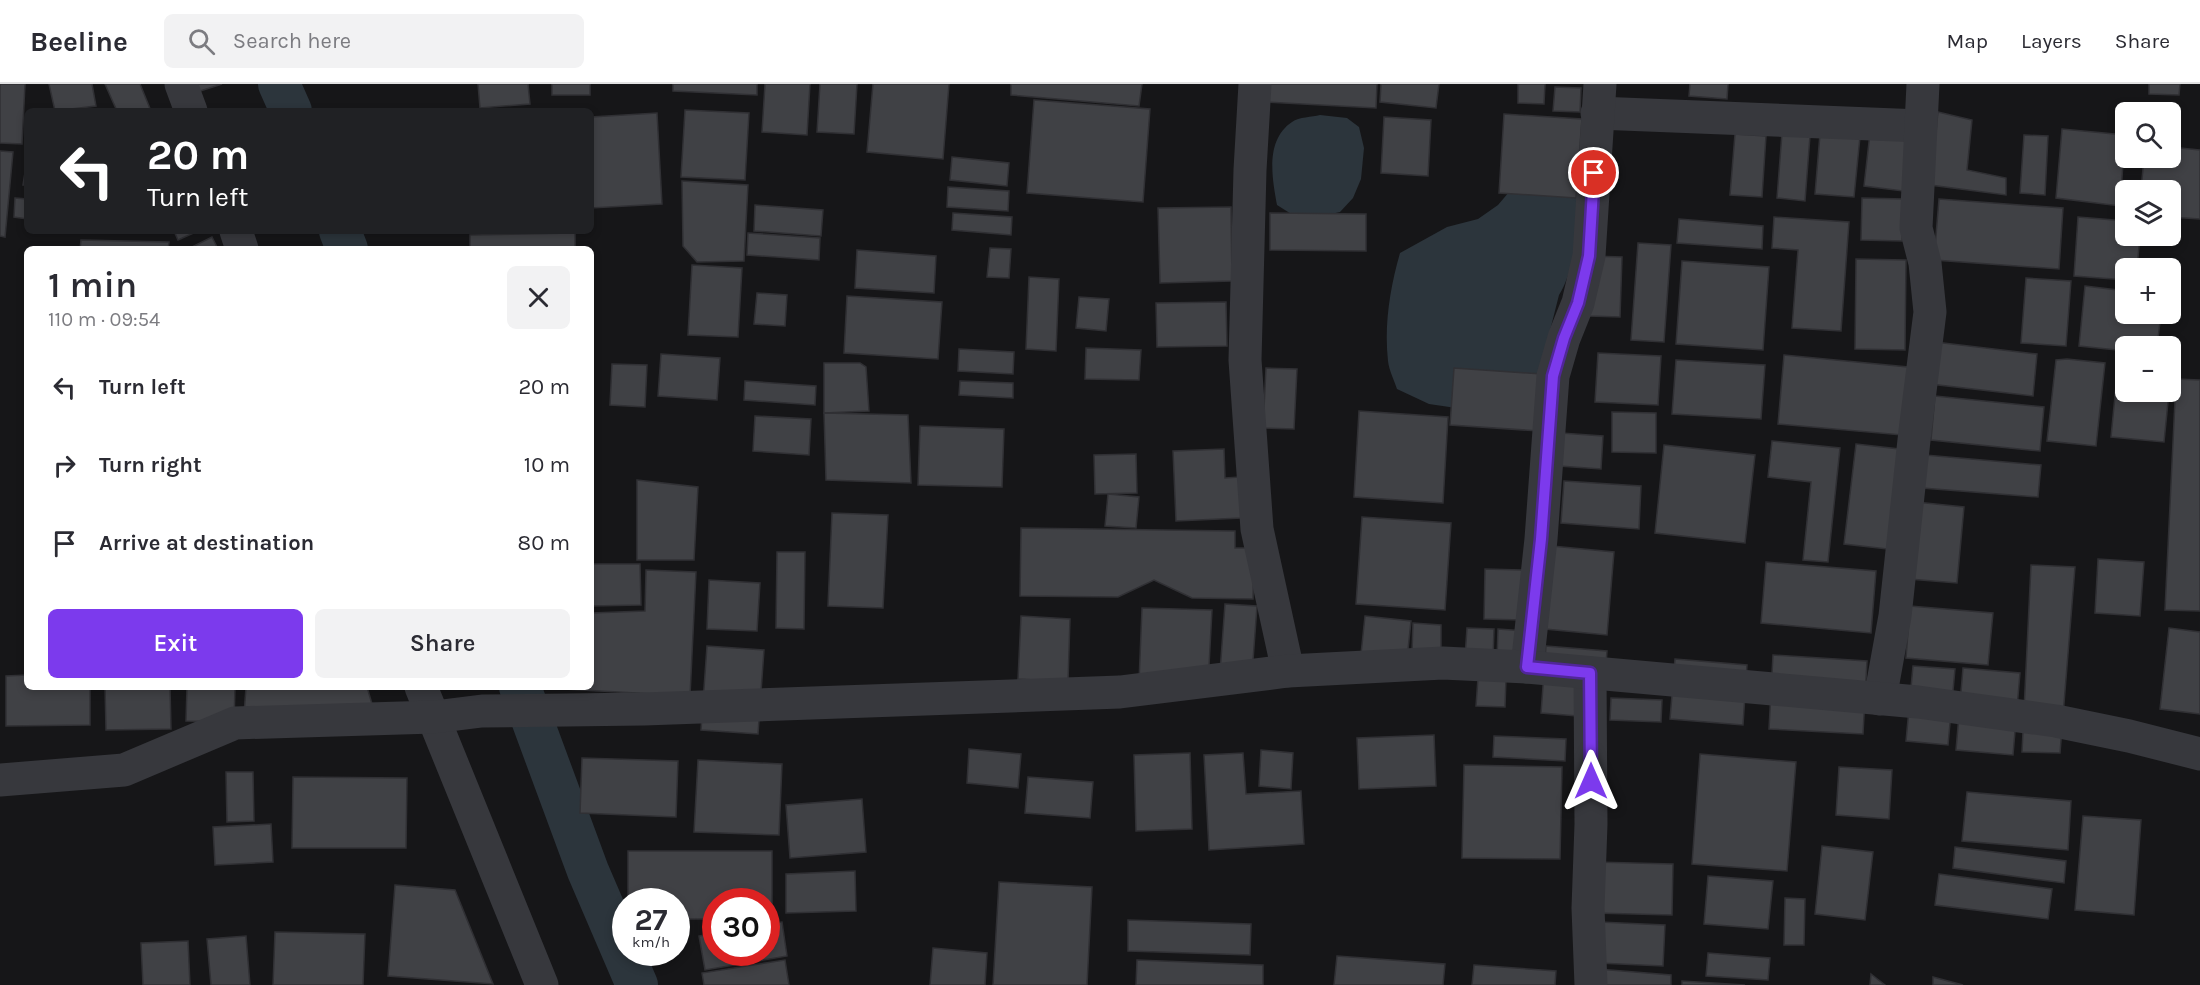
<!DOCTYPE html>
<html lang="en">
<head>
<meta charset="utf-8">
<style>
	:root { --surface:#fff; --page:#f2f2f3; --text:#2b2b33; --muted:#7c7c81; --line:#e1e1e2; --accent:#7c3aed }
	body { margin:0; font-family:Karla,sans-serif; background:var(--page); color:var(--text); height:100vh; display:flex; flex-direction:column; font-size:22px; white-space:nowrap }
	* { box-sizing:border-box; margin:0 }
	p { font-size:20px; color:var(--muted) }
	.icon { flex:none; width:33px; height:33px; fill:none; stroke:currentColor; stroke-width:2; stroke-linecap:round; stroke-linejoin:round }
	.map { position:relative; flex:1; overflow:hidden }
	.details { position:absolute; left:24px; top:162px; width:570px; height:444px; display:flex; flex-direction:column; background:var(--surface); border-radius:9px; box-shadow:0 3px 9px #0003 }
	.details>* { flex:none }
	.top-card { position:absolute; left:24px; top:24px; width:570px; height:126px; border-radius:9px; box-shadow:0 3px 9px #0003; background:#202124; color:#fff; overflow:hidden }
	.buttons { position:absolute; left:2115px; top:18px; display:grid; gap:12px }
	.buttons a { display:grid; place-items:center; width:66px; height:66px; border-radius:9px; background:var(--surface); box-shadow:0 3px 9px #0003; font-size:30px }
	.speed { position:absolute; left:612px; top:804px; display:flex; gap:12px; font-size:30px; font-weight:700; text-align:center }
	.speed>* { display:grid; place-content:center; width:78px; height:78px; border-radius:50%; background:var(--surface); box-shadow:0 3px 9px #0003; line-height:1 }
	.speed small { font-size:15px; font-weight:400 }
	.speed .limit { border:9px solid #d22; background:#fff; color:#111 }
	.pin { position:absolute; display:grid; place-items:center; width:51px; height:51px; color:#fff; margin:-26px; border:3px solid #fff; border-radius:50%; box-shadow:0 2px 6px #0007 }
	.me { position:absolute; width:66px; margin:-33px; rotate:0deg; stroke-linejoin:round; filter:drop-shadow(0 0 4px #0008) }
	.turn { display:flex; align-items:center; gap:21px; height:126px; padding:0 24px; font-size:27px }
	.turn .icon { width:78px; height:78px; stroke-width:2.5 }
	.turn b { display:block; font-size:42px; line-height:51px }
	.round { display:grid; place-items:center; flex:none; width:63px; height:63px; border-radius:9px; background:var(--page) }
	.head { display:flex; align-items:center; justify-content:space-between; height:102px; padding:0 24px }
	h1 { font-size:36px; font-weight:600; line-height:45px }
	.button { display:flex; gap:12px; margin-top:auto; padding:12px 24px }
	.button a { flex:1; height:69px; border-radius:9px; background:var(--accent); color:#fff; font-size:24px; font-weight:600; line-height:69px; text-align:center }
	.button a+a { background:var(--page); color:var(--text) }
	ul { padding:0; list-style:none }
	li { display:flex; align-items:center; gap:18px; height:78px; padding:0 24px }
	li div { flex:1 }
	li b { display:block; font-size:22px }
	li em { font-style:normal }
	header { display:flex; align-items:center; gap:36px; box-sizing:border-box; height:84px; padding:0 30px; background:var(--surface); border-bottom:2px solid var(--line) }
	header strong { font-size:28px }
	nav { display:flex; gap:33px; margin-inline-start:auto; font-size:21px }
	.search { width:420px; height:54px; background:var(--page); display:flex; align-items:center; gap:15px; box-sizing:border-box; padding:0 21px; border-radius:9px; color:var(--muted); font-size:22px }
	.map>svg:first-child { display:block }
</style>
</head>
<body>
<header>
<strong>Beeline</strong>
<div class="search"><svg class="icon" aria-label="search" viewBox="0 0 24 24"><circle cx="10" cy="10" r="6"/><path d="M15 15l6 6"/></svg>Search here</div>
<nav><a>Map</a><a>Layers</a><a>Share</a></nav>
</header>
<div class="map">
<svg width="2200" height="901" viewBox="0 0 2200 901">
	<rect width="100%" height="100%" fill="#161618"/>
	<!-- water -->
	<g fill="#2c353c">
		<path d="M1320 31 1347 34 1359 43 1364 64 1361 95 1353 114 1340 128 1318 133H1296L1277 121C1272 94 1265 56 1292 38 1299 33 1312 33 1320 31Z"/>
		<path d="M1577 91C1579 125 1578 181 1559 211L1537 298 1463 325 1429 320 1397 305C1394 296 1389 286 1388 277 1384 241 1390 204 1400 169L1447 143 1478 135 1498 121 1515 101Z"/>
	</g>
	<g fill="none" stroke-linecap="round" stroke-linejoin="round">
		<!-- canal -->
		<g stroke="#2c353c" stroke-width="42">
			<polyline points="279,0 291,27"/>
			<polyline points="340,147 347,165"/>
			<polyline points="520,603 588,787 637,901"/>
		</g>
	</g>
	<!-- building -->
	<g fill="#404145" stroke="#303034" stroke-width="1.5">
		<polygon points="0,0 25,0 22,60 0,59"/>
		<polygon points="49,0 92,0 96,22 55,27"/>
		<polygon points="105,0 140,0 151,27 117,27"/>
		<polygon points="194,0 222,0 197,8"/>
		<polygon points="478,0 528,0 530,20 480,24"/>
		<rect x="552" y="0" width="38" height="11"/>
		<polygon points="673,0 757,0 757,11 673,7"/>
		<polygon points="765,0 810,0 807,51 762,48"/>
		<polygon points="820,0 857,0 854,50 817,48"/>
		<polygon points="873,0 949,0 943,75 867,68"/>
		<polygon points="1011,0 1142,0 1139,22 1011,11"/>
		<polygon points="1268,0 1377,0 1376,24 1267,18"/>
		<polygon points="1381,0 1439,0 1436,24 1380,18"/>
		<polygon points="1518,0 1545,0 1544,20 1518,19"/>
		<polygon points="1690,0 1728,0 1727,15 1689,12"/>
		<polygon points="2149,0 2180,0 2179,11 2149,10"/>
		<polygon points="1555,3 1581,4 1580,28 1553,27"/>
		<polygon points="1034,16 1150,25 1143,118 1027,109"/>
		<polygon points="685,26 749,29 745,96 681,93"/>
		<polygon points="1938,28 1972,36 1967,86 2006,94 2006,111 1930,101"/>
		<polygon points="657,29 662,120 591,124 591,33"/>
		<polygon points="1504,30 1582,35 1576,114 1499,109"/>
		<polygon points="1384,33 1431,36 1428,92 1381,89"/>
		<polygon points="2062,45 2125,51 2120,122 2056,114"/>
		<polygon points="1782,49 1810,52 1805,117 1777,114"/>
		<polygon points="1870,49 1909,54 1903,107 1864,102"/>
		<polygon points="1735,50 1766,52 1762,113 1730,111"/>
		<polygon points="1820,50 1860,53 1854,113 1815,110"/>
		<polygon points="2024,51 2048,52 2045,111 2020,109"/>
		<polygon points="2170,63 2200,66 2200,135 2170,133 2170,106 2141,106 2144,74 2170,74"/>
		<polygon points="0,67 13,68 5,153 0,152"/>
		<polygon points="952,73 1009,79 1007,102 950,96"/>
		<polygon points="26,82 27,82 27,101 23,101"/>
		<polygon points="682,97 748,101 744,177 697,178 683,162"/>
		<polygon points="948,103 1009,107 1008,127 947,123"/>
		<polygon points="15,114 27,115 27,135 14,133"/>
		<polygon points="1862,114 1904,115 1902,157 1861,156"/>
		<polygon points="1939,115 2063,124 2059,185 1934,176"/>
		<polygon points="755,121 823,126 821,152 754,147"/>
		<polygon points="1231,123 1232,197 1160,199 1158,124"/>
		<polygon points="953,129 1012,133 1011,151 952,146"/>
		<polygon points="1270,129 1366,130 1366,167 1270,166"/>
		<polygon points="1774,133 1849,138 1841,247 1792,244 1798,166 1772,164"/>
		<polygon points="2078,133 2126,137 2126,152 2140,152 2137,184 2126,184 2126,196 2074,192"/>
		<polygon points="1679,135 1763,142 1762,165 1677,159"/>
		<polygon points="174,147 198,147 178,156"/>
		<polygon points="575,149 575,165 470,165 470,151"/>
		<polygon points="748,149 820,154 819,176 747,171"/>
		<polygon points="212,153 218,165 188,165"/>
		<polygon points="81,156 169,158 168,165 80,165"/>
		<polygon points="1638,159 1671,161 1664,258 1631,256"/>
		<polygon points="990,164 1011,165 1009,194 987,193"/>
		<polygon points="857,166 936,172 934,209 855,204"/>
		<polygon points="1591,172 1622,173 1620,233 1589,232"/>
		<polygon points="1856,175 1906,176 1905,266 1855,265"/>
		<polygon points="1682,177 1769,183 1763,266 1676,260"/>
		<polygon points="692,181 742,184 738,253 688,251"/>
		<polygon points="1029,193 1059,195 1056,267 1026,265"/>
		<polygon points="2026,194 2071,197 2066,262 2021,259"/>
		<polygon points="2085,202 2126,207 2126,230 2161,230 2157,262 2126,262 2126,267 2079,262"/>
		<polygon points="757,209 787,211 785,242 754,240"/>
		<polygon points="847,212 942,218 938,275 844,269"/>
		<polygon points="1079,213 1109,215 1106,247 1076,244"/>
		<polygon points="1226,218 1227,262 1157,263 1156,219"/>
		<polygon points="1935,258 2037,270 2033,312 1930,300"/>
		<polygon points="1086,264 1141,266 1139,296 1085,295"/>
		<polygon points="959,265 1014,268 1013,290 958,287"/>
		<polygon points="1598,269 1661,272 1658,321 1595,318"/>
		<polygon points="661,270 720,274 717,316 658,312"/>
		<polygon points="1784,271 1908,283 1902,351 1778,340"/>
		<polygon points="2067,275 2105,279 2096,362 2047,357 2056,276"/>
		<polygon points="1676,276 1765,281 1761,335 1672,330"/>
		<polygon points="824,279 860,279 866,283 869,327 824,329"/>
		<polygon points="612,280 647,281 645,323 610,321"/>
		<polygon points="2118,281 2126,282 2126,308 2169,308 2164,358 2111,353"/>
		<polygon points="1266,284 1297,285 1294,345 1263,344"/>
		<polygon points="1454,284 1542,290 1539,347 1450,341"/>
		<polygon points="2176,295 2200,296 2200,527 2165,526"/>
		<polygon points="745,297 816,302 815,321 744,316"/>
		<polygon points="960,297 1013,299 1013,314 959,311"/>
		<polygon points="1935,312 2044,323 2040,367 1931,356"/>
		<polygon points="1359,327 1448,333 1443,419 1354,413"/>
		<polygon points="1612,328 1656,329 1656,369 1612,368"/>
		<polygon points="824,329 908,331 911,399 826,396"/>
		<polygon points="755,332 811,335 809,371 753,367"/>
		<polygon points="920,342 1004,345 1002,403 918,401"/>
		<polygon points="1561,349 1603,352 1601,385 1559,382"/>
		<polygon points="1772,357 1840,364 1828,478 1803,476 1811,398 1768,393"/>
		<polygon points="1856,360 1908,366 1896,466 1844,460"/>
		<polygon points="1664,361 1755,371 1745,459 1655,449"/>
		<polygon points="1224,365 1225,394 1240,393 1242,434 1176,437 1173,367"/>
		<polygon points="1136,370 1137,409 1095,410 1094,371"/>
		<polygon points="1925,371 2041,381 2038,413 1922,404"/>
		<polygon points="637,396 698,403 694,476 637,476"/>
		<polygon points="1564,397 1641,402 1639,445 1561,439"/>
		<polygon points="1108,410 1139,413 1136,444 1105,442"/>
		<polygon points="1916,418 1964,423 1957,499 1909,495"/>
		<polygon points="832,429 888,431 883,524 828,522"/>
		<polygon points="1362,433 1451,439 1445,526 1356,520"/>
		<polygon points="1021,444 1235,447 1235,464 1254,464 1253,515 1192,514 1154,496 1118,513 1020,512"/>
		<polygon points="1552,462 1614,468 1607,551 1545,545"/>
		<polygon points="777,468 805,468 804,545 776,544"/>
		<polygon points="2098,475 2144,478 2140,532 2095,529"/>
		<polygon points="1766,478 1876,487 1871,549 1761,539"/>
		<polygon points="591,480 640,480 641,521 591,522"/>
		<polygon points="2031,481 2075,483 2060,669 2022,668"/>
		<polygon points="1485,485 1522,486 1521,536 1484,535"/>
		<polygon points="646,486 696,488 690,612 564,605 564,603 591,603 591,529 645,527"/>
		<polygon points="709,496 760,499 757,547 707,545"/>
		<polygon points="1225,520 1257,522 1252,590 1220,588"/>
		<polygon points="1910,522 1993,529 1988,581 1906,574"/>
		<polygon points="1142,524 1212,526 1208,601 1139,598"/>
		<polygon points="1021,532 1070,535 1068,598 1018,595"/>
		<polygon points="1365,532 1411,537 1407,575 1361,570"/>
		<polygon points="1413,539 1441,541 1441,569 1412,568"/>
		<polygon points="1467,544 1494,545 1493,574 1465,573"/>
		<polygon points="2169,544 2200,548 2200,630 2160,625"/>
		<polygon points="1498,545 1526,547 1525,576 1497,575"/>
		<polygon points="707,562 764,566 758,650 701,646"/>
		<polygon points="1546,562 1607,567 1602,634 1541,629"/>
		<polygon points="1773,571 1867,577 1863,650 1769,645"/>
		<polygon points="1675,575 1747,581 1743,641 1670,635"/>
		<polygon points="1913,582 1955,585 1948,661 1906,657"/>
		<polygon points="1963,584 2020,589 2013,671 1956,666"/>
		<polygon points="27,591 27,603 90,603 90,641 6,642 6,592"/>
		<polygon points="1478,594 1506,594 1505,623 1476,622"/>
		<polygon points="105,603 170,603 171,645 106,646"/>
		<polygon points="187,603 235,603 234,638 186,637"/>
		<polygon points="246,603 367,603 375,630 244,631"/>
		<polygon points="1611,614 1662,616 1661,638 1610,636"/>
		<polygon points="1434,651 1436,702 1359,705 1357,654"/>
		<polygon points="1494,652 1566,655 1565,677 1493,673"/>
		<polygon points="969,665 1021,670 1018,704 967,699"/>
		<polygon points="1261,666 1293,669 1291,705 1259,702"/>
		<polygon points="1190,669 1192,745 1136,747 1134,671"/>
		<polygon points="1243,669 1246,710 1301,707 1304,760 1209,766 1204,671"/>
		<polygon points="1700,670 1796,678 1787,787 1692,780"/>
		<polygon points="582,674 678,677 676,733 580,729"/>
		<polygon points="698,676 782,680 779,751 694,748"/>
		<polygon points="1464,681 1562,683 1560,775 1462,774"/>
		<polygon points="1839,683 1892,686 1889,735 1836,731"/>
		<polygon points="226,688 253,688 254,737 227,738"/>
		<polygon points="293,693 407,694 406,764 292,764"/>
		<polygon points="1028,693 1093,698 1090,734 1025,729"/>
		<polygon points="1967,708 2071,717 2068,766 1962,757"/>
		<polygon points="862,715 866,768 790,774 786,721"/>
		<polygon points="2083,732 2141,736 2134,831 2075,826"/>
		<polygon points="271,740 273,778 215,781 213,743"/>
		<polygon points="1822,762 1873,768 1865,836 1815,830"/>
		<polygon points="1955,763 2066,777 2064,799 1953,784"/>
		<polygon points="628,767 772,767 772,835 766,835 766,818 716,818 716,835 676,835 676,818 628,818"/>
		<polygon points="1594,778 1673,780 1672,831 1593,829"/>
		<polygon points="855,787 856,827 786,829 786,790"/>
		<polygon points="1939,790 2052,805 2048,835 1935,821"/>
		<polygon points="1708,792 1773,797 1768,845 1704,840"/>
		<polygon points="999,798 1092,803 1087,901 993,901"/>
		<polygon points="395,801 455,806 493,900 388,892"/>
		<polygon points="1785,814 1805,815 1804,861 1784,861"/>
		<polygon points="1128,836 1251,840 1250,871 1128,867"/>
		<polygon points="782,838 787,872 705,886 699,852 716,849 716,868 766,868 766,840"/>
		<polygon points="1600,838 1665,841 1663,882 1598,879"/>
		<polygon points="275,848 365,850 363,901 273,901"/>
		<polygon points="246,852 250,901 211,901 207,855"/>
		<polygon points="188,857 190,901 143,901 141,859"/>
		<polygon points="933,864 987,869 985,901 930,901"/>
		<polygon points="1708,869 1770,874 1768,896 1706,892"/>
		<polygon points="1337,872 1445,880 1443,901 1334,901"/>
		<polygon points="785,876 789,901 704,901 702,889"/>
		<polygon points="1137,876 1263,881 1263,901 1136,901"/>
		<polygon points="1474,881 1556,887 1555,901 1472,901"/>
		<polygon points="1598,885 1671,891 1671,901 1597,901"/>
		<polygon points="1871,890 1885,901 1870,901"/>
		<polygon points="1933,893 1963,901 1933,901"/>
		<polygon points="1682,897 1745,901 1682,901"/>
	</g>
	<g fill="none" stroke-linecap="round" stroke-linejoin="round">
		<!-- minor -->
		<g stroke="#37383d" stroke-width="33">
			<polyline points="181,0 191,27"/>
			<polyline points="1255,0 1250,86 1245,276 1257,445 1288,587"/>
			<polyline points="1597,29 1921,42"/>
			<polyline points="236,147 242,165"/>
			<polyline points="1527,583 1541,455 1553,292 1564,254 1578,219 1589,172 1600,0"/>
			<polyline points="1590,589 1591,740 1588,824 1591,901"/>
			<polyline points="421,603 542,901"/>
			<polyline points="1880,615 1895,532 1915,347 1930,228 1925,179 1916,144 1923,0"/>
			<polyline points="0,696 124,686 235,639 434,633 482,627 644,625 1120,608 1288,587 1443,579 1527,583 1918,618 2056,637 2129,652 2200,670"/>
		</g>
	</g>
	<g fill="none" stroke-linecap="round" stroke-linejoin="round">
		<!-- route casing -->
		<g stroke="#51269a" stroke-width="15">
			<polyline id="route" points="1591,697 1590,589 1527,583 1541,455 1553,292 1564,254 1578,219 1589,172 1594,89"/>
		</g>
		<!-- route -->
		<use href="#route" stroke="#7c3aed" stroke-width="10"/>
	</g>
</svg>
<div class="buttons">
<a><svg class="icon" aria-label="search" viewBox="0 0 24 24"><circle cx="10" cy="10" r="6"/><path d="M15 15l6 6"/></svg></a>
<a><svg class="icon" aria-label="layers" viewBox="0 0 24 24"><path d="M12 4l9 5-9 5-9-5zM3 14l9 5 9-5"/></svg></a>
<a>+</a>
<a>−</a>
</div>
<div class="speed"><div>27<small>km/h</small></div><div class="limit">30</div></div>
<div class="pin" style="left:1594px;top:89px;background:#d93025"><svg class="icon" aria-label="arrive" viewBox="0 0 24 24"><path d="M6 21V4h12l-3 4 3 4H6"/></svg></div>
<svg class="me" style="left:1591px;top:697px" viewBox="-20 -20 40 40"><path d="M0-17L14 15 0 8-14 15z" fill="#7c3aed" stroke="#fff" stroke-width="4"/></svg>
<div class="top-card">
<div class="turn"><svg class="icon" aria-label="left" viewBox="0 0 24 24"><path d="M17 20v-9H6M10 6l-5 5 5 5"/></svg><div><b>20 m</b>Turn left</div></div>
</div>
<section class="details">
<div class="head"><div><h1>1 min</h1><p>110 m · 09:54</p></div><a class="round"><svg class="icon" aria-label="close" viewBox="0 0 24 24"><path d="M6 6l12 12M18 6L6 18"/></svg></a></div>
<ul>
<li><svg class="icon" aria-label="left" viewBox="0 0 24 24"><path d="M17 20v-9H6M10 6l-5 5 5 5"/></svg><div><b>Turn left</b></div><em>20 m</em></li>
<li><svg class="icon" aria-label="right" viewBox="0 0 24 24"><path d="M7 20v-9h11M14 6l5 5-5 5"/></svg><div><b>Turn right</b></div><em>10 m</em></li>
<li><svg class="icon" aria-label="arrive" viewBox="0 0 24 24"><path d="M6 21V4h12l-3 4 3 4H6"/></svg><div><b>Arrive at destination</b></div><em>80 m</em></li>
</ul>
<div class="button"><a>Exit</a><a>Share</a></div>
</section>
</div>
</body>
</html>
